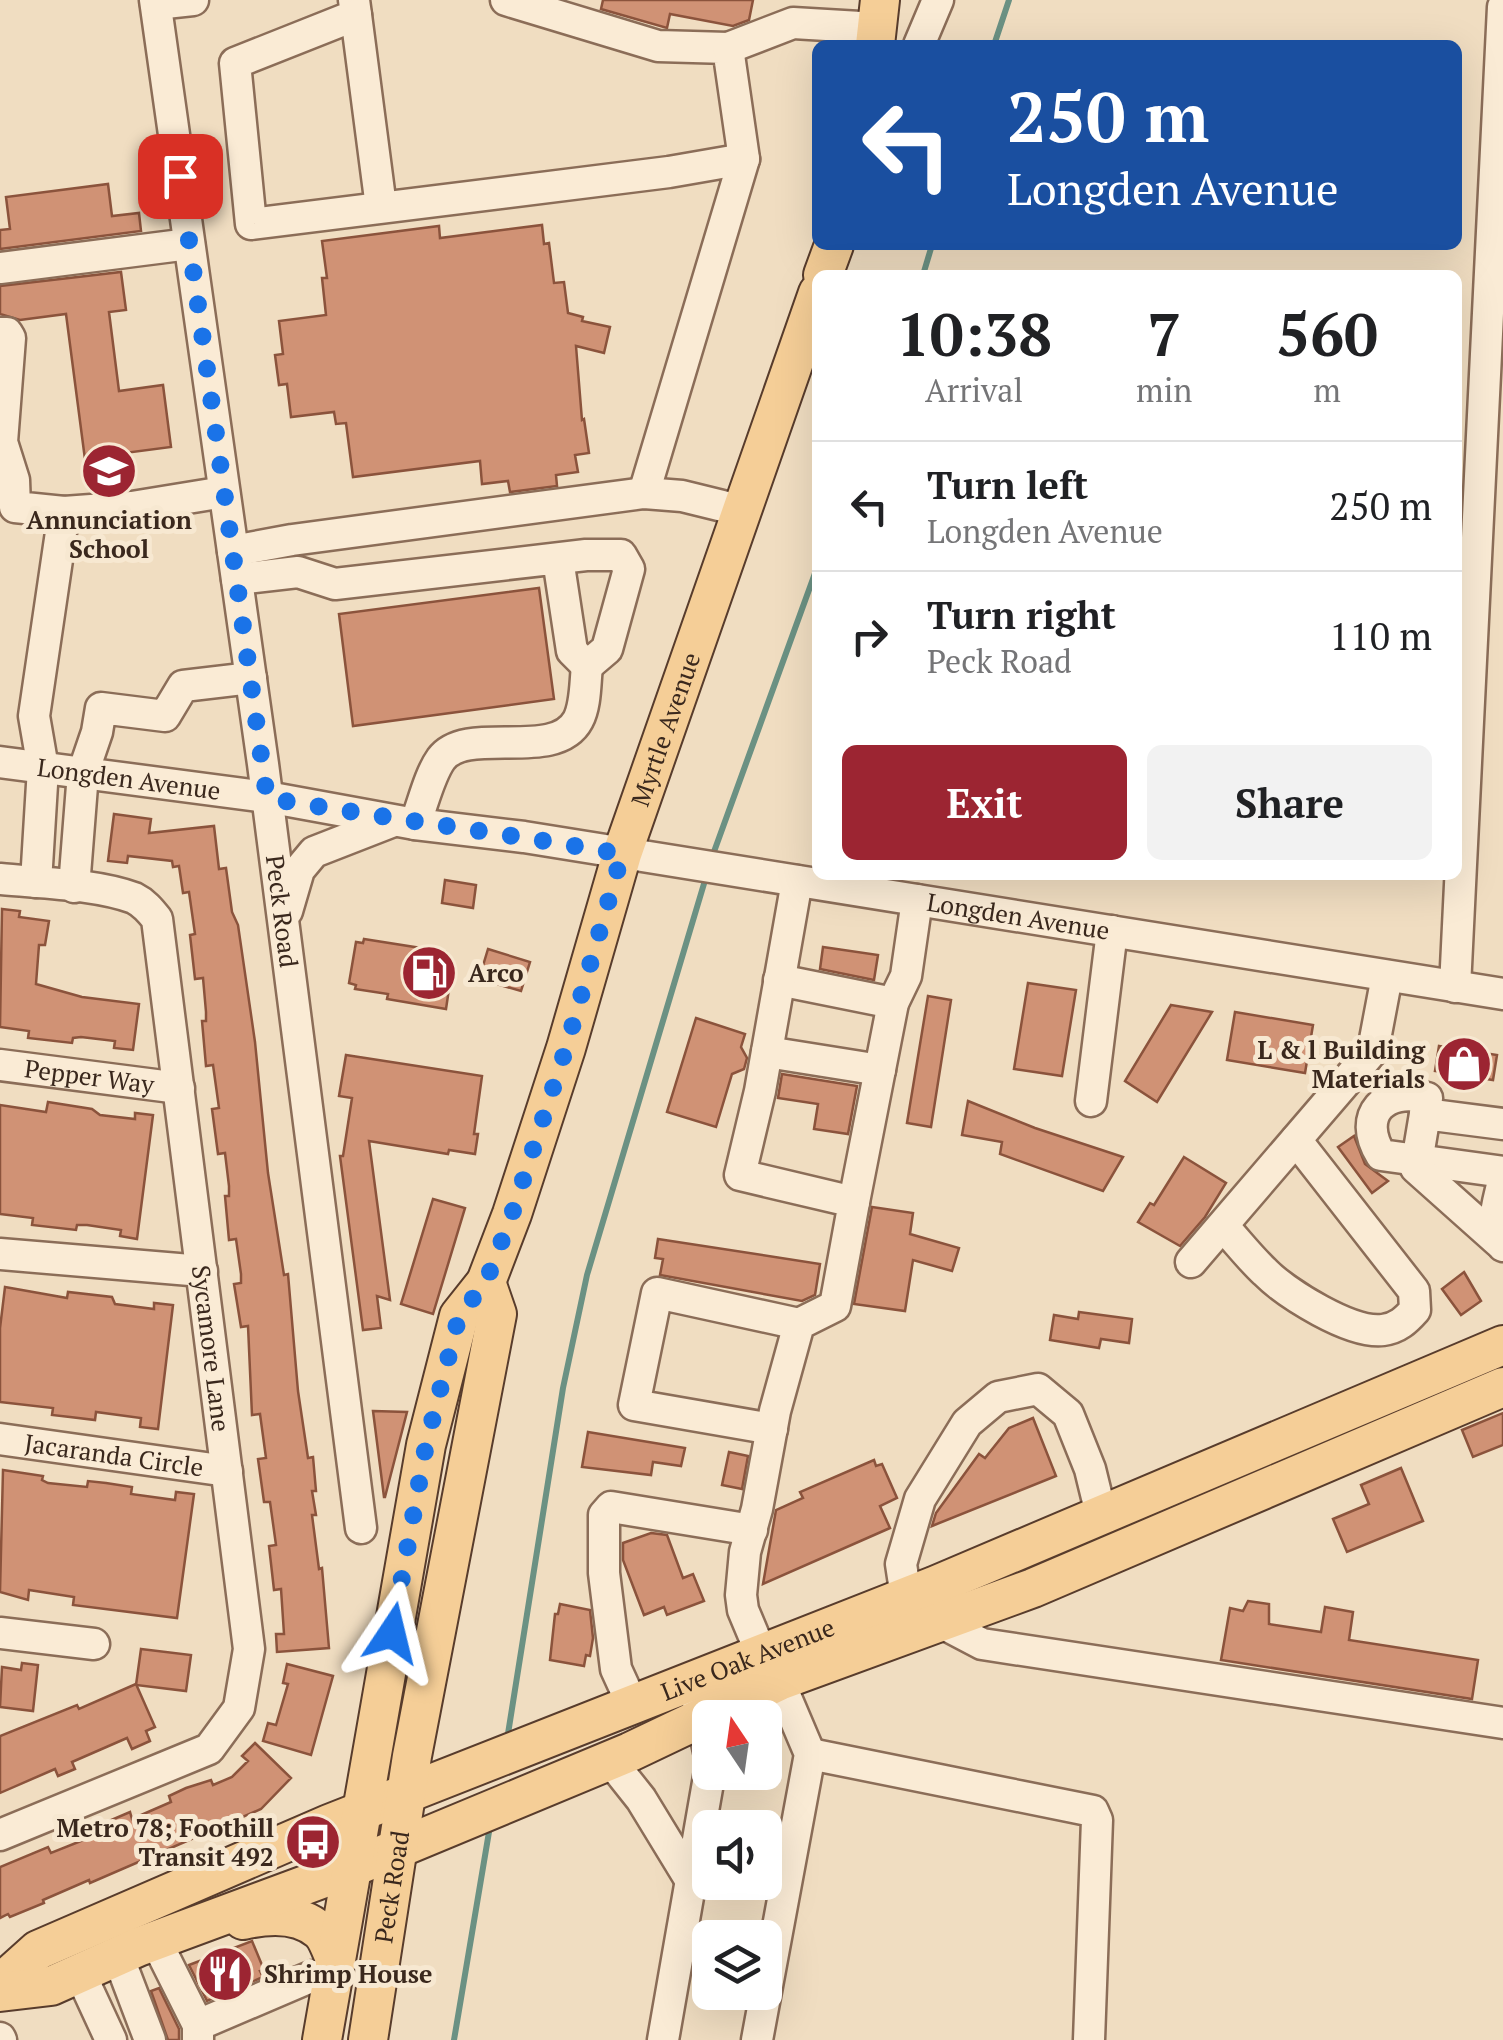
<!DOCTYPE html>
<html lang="en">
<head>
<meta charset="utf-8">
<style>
	:root { --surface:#fff; --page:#f2f2f2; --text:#202124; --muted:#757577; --line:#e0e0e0; --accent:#9c2532 }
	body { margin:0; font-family:"PT Serif",serif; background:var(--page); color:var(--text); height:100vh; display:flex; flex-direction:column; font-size:38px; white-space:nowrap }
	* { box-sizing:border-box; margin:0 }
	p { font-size:32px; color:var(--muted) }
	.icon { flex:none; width:55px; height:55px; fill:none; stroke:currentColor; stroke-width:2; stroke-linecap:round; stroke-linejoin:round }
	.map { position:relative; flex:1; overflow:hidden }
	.panel { position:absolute; left:812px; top:270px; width:650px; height:610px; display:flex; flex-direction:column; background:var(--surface); border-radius:15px; box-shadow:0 10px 40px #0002 }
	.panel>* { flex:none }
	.banner { position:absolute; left:812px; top:40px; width:650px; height:210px; border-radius:15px; box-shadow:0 10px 40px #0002; background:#1a4fa0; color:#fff; overflow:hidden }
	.needle { width:65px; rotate:347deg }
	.tools { position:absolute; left:692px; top:1700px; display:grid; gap:20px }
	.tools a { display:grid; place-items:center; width:90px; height:90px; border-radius:15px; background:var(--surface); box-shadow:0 10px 40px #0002; font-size:50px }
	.pin { position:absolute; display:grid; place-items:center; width:85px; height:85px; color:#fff; margin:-42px; border-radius:20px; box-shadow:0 5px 15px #0006 }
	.me { position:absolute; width:110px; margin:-55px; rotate:10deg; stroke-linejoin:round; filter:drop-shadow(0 0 8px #0008) }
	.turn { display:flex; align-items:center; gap:35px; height:210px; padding:0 30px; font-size:45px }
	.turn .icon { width:130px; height:130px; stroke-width:2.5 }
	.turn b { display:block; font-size:70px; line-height:85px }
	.eta { display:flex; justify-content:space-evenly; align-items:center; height:170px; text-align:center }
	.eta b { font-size:60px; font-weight:700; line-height:70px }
	.button { display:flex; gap:20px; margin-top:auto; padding:20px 30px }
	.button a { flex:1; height:115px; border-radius:15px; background:var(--accent); color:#fff; font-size:40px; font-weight:700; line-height:115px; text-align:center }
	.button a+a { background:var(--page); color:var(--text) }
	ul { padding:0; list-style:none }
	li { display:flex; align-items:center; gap:30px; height:130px; padding:0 30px; border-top:2px solid var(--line) }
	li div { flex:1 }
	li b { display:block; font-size:38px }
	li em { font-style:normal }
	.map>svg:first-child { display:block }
</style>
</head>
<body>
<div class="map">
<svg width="1503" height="2040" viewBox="0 0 1503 2040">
	<rect width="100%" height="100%" fill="#f0ddc1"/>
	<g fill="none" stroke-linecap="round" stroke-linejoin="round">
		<!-- stream -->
		<g stroke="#6b9183" stroke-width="6">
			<polyline points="994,45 1009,0"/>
			<polyline points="923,275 932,245"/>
			<polyline points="711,860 818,565"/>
			<polyline points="507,1740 563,1388 587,1275 706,877"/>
			<polyline points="454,2040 490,1826"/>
		</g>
	</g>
	<!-- building -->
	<g fill="#d09275" stroke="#8b533c" stroke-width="2.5">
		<polygon points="603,0 753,0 749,20 733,26 670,14 667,28 601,9"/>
		<polygon points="108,184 112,216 139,213 141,231 0,249 0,230 10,229 6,197"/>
		<polygon points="542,225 544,244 549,243 554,283 564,282 568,313 583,317 582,321 610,327 604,353 576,346 582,420 584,419 589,453 575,455 578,472 556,475 557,486 510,492 508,481 482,484 480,461 353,477 346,423 336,424 334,412 291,417 287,384 279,385 275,355 283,354 279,321 326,315 322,278 327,278 322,241 439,226 440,238"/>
		<polygon points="121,272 126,310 109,312 119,391 163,385 171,447 109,455 110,464 86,467 66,314 20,320 0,314 0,286"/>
		<polygon points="539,588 554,699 353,726 339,614"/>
		<polygon points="114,814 151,819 149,833 214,826 219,869 226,868 232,912 238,925 255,1042 268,1173 284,1275 288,1274 298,1391 308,1458 313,1457 316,1491 312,1491 316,1515 312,1515 319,1569 322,1568 329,1648 277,1652 276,1634 284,1634 281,1589 274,1590 269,1546 276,1545 270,1502 264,1502 258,1459 266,1458 260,1414 252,1415 248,1326 241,1327 234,1284 241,1283 241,1274 236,1239 229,1240 225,1196 229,1196 229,1186 225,1153 218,1154 212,1109 219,1108 213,1065 206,1066 202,1021 206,1021 206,1012 203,978 195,979 190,935 195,934 189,892 183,893 179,866 173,867 172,861 128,856 127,863 108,861"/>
		<polygon points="445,880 476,885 473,908 442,903"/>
		<polygon points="2,909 20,911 19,917 49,921 45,945 39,945 36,984 82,997 139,1004 133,1050 114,1048 115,1041 81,1037 73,1038 72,1043 28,1038 29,1031 0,1027"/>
		<polygon points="364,939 446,952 453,962 446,1009 387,999 388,994 355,989 356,985 349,983 356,942 363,943"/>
		<polygon points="823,947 878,955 874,980 820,969"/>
		<polygon points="488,949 530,962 521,991 479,979"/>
		<polygon points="1028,983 1076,990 1062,1076 1014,1069"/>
		<polygon points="928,996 951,1000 931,1127 907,1123"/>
		<polygon points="1171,1005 1212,1012 1157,1102 1125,1081"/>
		<polygon points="1235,1012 1313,1025 1305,1073 1227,1060"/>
		<polygon points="696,1018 745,1034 741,1047 747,1058 744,1069 732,1074 716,1127 667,1112"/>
		<polygon points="1439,1046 1497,1055 1493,1080 1435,1071"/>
		<polygon points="346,1055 482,1076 474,1134 478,1134 475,1154 449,1150 448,1154 369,1141 390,1300 377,1296 381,1328 363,1330 340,1156 343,1156 352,1098 339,1096"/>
		<polygon points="782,1074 857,1086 848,1134 814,1129 818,1104 778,1098"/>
		<polygon points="968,1101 1035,1128 1123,1157 1103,1191 1000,1154 1002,1142 962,1135"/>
		<polygon points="48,1102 92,1109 100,1115 135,1119 135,1113 153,1115 137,1239 120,1236 121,1230 87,1225 77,1225 76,1230 32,1225 33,1218 0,1214 0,1105 46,1112"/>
		<polygon points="1354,1136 1365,1164 1388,1181 1372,1193 1338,1147"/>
		<polygon points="1184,1157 1226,1183 1205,1217 1180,1246 1138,1222 1150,1203 1154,1205"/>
		<polygon points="433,1199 465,1208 433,1314 401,1304"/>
		<polygon points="872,1207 913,1213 910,1234 959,1248 952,1271 913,1260 905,1311 854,1304"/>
		<polygon points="658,1239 820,1264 815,1295 802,1301 660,1275 663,1259 655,1258"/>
		<polygon points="1464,1272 1481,1301 1461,1315 1442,1289"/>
		<polygon points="5,1287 67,1298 68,1292 112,1297 115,1304 154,1309 154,1303 173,1305 158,1429 140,1427 141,1418 96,1412 95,1420 70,1417 52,1415 53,1408 0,1402 0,1328"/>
		<polygon points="1079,1312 1132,1319 1129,1343 1101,1339 1099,1348 1050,1340 1054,1315 1078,1319"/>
		<polygon points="373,1411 407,1412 385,1497 384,1497"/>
		<polygon points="1503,1413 1503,1445 1473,1457 1462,1430"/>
		<polygon points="1033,1418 1056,1476 932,1526 936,1513 979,1454 985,1458 1009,1428"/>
		<polygon points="588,1432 685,1448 681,1466 653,1462 651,1475 582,1467"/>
		<polygon points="729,1452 748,1456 742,1489 722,1485"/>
		<polygon points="874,1460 876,1466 882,1464 897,1498 880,1506 890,1528 763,1584 776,1510 803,1498 800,1492"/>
		<polygon points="1401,1468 1423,1521 1347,1552 1333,1519 1369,1504 1361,1485"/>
		<polygon points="3,1470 43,1476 42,1480 48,1483 87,1487 88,1481 106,1483 132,1487 131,1494 175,1500 176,1492 194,1494 177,1618 73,1605 74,1597 29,1590 28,1600 0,1592"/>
		<polygon points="651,1533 667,1535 683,1578 693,1574 704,1601 667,1615 664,1607 644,1615 623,1560 623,1543"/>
		<polygon points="1248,1601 1269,1604 1269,1624 1321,1632 1325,1607 1353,1612 1349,1640 1478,1660 1472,1699 1221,1660 1230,1608 1243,1611"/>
		<polygon points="560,1604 590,1610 593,1638 590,1656 586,1655 584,1666 550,1660 555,1614 558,1614"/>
		<polygon points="141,1649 191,1655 186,1691 136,1685"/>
		<polygon points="22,1663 38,1665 33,1711 0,1707 2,1667 21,1670"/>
		<polygon points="287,1664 333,1676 311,1755 263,1741 268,1723 276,1725 288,1684 283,1683"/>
		<polygon points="136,1684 155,1727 146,1731 150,1741 132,1749 127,1738 72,1762 75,1769 58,1776 55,1769 0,1793 0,1736 77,1705 79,1709"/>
		<polygon points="255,1743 291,1778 261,1809 90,1883 89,1880 43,1900 44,1903 10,1917 8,1914 0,1918 0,1867 48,1847 51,1853 91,1837 88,1830 130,1812 132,1819 171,1802 169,1796 186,1788 211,1780 213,1785 232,1777 248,1761 242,1756"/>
		<polygon points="252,1941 264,1970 260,1971 263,1977 207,2001 189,1965"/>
		<polygon points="159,1988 179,2029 179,2040 168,2040 151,1991"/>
	</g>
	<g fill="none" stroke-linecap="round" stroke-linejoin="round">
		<!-- minor casing -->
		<g stroke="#8b6d58" stroke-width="35">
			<g id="minor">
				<path id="s1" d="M155 0 263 764 361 1528"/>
				<polyline points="354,0 356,15 235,63 251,224 669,172 744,159 728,48 658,46 506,0"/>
				<polyline points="156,4 193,0"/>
				<polyline points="356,15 381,207"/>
				<polyline points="919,45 938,0"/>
				<polyline points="728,48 793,23 877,28"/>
				<polyline points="0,268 189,244"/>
				<polyline points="0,333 7,333 10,338 2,442 14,480 15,507 64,512 34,716 43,768 36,882"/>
				<polyline points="644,493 744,159"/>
				<polyline points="64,512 132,507 224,492"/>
				<polyline points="233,551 292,540 644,493 682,496 743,511"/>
				<polyline points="237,579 298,572 335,584 586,555 621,555 629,569 607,649 587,666 572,651 558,559"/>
				<path id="s2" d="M0 762 267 797 415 824 524 837 1503 994"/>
				<path d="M415 824C423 804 429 776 441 759 467 724 555 763 578 720 586 705 585 683 587 666"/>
				<path id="s3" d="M0 879C41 883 96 884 134 898 144 903 150 910 157 919L249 1649 239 1708 209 1749 0 1835"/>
				<polyline points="74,887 83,773 97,732 101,708 165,716 183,686 251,678"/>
				<polyline points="287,911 299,870 314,852 391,822"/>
				<polyline points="779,980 893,1003"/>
				<polyline points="1455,987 1503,7"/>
				<polyline points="767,1052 880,1070"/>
				<path id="s4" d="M0 1065 179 1088"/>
				<polyline points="1091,1101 1112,931"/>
				<path d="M1425 1114 1427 1098C1385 1086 1356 1115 1381 1155L1503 1172"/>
				<path d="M1503 1181C1498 1204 1489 1225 1503 1246"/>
				<polyline points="854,1202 893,1003 906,976 917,900"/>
				<path d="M1223 1226C1237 1241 1250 1258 1265 1272 1287 1294 1351 1334 1383 1330 1398 1328 1406 1320 1415 1310L1414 1291 1296 1140"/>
				<polyline points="1499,1242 1416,1168 1425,1114 1503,1124"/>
				<polyline points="0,1254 202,1271"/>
				<polyline points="1191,1262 1373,1050 1387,976"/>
				<polyline points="772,1429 634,1405 657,1293 799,1324"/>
				<path id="s5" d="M0 1439 227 1471"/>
				<polyline points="906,1597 901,1564 920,1499 967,1423 998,1397 1038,1389 1068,1414 1090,1469 1101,1514"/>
				<polyline points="935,1610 942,1623 982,1644 1503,1723"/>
				<polyline points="0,1633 94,1644"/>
				<polyline points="697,1698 710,1756"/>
				<polyline points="632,1704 616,1669 604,1573 604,1515 611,1507 752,1530"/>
				<polyline points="810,1754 1093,1811 1097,1820 1089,2040"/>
				<polyline points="610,1760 641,1799 691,1881"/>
				<polyline points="156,1941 198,2025 198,2040"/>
				<polyline points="118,1956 150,2040"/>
				<polyline points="80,1973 111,2040"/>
				<polyline points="198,2025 313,1976 332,1977"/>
				<polyline points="0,2038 1,2040"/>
				<polyline points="663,2040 710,1771"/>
				<polyline points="757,2040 810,1754 779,1681 761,1653 743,1610 741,1595 745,1552 757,1509 775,1411 799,1324 835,1306 854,1202 740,1175 760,1091 797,881"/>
			</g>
		</g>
		<!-- major casing -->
		<g stroke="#583c2c" stroke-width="42">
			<g id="major">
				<polyline points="875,45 880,0"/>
				<polyline points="823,275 834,245"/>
				<path d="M243 1920C269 1914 299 1912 320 1931 327 1937 331 1950 335 1959"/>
				<path id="s6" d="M0 1984 38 1950 329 1824 934 1586 1503 1345"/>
				<polyline points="0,1992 51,1986 138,1947 351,1868 630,1752 779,1681 1033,1588 1503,1387"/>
				<path id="s7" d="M322 2040 426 1445 459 1316 486 1282 512 1214 566 1048 622 854 818 293"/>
				<path id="s8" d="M368 2040 412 1756 497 1314 486 1282"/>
			</g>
		</g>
		<!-- minor -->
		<use href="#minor" stroke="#faebd5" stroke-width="30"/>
		<!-- major -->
		<use href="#major" stroke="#f5ce97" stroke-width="38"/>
	</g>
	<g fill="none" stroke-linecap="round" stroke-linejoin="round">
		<!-- route -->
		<path stroke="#1a73e8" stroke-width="18" stroke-dasharray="0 32.4" d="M180 176 267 798C385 818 504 833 622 854L566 1048 512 1214 486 1282 459 1316 426 1445 392 1633"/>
	</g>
	<!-- icons -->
	<defs>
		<g id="school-disc" transform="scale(2.875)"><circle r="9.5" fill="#9c2532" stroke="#f7e8d1"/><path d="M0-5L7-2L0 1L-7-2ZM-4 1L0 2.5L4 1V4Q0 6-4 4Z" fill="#fff"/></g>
		<g id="fuel-disc" transform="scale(2.875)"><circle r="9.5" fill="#9c2532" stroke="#f7e8d1"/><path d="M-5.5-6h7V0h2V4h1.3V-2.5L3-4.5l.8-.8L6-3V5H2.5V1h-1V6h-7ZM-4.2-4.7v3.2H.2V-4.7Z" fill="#fff"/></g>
		<g id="shop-disc" transform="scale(2.875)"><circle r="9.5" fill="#9c2532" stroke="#f7e8d1"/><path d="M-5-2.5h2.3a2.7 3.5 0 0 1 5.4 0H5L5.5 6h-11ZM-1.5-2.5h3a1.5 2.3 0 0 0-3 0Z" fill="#fff"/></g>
		<g id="bus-disc" transform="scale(2.875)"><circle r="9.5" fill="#9c2532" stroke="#f7e8d1"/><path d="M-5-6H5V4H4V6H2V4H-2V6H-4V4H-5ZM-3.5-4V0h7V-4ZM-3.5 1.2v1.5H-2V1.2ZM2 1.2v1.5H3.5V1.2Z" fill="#fff"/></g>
		<g id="restaurant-disc" transform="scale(2.875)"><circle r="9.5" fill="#9c2532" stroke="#f7e8d1"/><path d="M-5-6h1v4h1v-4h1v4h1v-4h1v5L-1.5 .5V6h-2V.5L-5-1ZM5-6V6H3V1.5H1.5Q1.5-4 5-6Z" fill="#fff"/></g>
	</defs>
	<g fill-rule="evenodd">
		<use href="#school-disc" x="109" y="471"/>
		<use href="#fuel-disc" x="429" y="973"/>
		<use href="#shop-disc" x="1464" y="1064"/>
		<use href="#bus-disc" x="313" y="1842"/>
		<use href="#restaurant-disc" x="225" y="1974"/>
	</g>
	<g text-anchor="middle" stroke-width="10" stroke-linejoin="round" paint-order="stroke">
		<!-- poi labels -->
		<g font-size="25" font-weight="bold" fill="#3a281d" stroke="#f7e8d1" text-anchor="start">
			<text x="109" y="529" text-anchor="middle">Annunciation<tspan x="109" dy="29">School</tspan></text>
			<text x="468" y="982">Arco</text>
			<text x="1425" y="1059" text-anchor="end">L &amp; l Building<tspan x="1425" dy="29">Materials</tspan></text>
			<text x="274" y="1837" text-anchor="end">Metro 78; Foothill<tspan x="274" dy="29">Transit 492</tspan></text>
			<text x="264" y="1983">Shrimp House</text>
		</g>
		<!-- street labels -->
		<g font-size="25" fill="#3a281d" stroke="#f7e8d1">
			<text dy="9" stroke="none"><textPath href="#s7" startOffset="1362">Myrtle Avenue</textPath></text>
			<text dy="9" stroke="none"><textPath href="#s2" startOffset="130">Longden Avenue</textPath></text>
			<text dy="9" stroke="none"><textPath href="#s1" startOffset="920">Peck Road</textPath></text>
			<text dy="9" stroke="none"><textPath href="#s2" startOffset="1030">Longden Avenue</textPath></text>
			<text dy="9" stroke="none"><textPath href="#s4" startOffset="90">Pepper Way</textPath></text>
			<text dy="9" stroke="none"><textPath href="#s3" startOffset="600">Sycamore Lane</textPath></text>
			<text dy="9" stroke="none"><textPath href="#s5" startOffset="115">Jacaranda Circle</textPath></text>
			<text dy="9" stroke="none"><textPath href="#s6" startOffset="818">Live Oak Avenue</textPath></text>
			<text dy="9" stroke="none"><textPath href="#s8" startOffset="155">Peck Road</textPath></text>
		</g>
	</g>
</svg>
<div class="tools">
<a><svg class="needle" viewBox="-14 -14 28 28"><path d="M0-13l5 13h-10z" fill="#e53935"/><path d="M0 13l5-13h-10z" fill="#757577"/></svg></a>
<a><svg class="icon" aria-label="sound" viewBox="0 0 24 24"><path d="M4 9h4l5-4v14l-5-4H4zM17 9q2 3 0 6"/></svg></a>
<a><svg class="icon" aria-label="layers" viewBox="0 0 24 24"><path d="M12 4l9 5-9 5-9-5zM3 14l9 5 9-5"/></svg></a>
</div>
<div class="pin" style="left:180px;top:176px;background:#d93025"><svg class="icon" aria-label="arrive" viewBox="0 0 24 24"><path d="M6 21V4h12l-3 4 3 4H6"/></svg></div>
<svg class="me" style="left:392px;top:1633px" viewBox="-20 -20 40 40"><path d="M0-17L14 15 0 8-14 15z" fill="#1a73e8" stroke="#fff" stroke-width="4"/></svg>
<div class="banner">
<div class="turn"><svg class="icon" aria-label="left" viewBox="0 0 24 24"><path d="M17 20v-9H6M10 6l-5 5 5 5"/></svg><div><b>250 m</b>Longden Avenue</div></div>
</div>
<section class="panel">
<div class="eta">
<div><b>10:38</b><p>Arrival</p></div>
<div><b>7</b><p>min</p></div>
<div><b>560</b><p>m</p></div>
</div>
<ul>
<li><svg class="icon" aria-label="left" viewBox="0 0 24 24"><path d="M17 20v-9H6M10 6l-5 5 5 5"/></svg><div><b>Turn left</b><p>Longden Avenue</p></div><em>250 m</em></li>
<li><svg class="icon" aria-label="right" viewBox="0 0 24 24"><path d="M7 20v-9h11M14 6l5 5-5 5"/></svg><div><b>Turn right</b><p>Peck Road</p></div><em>110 m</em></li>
</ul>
<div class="button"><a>Exit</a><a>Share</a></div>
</section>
</div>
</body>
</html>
